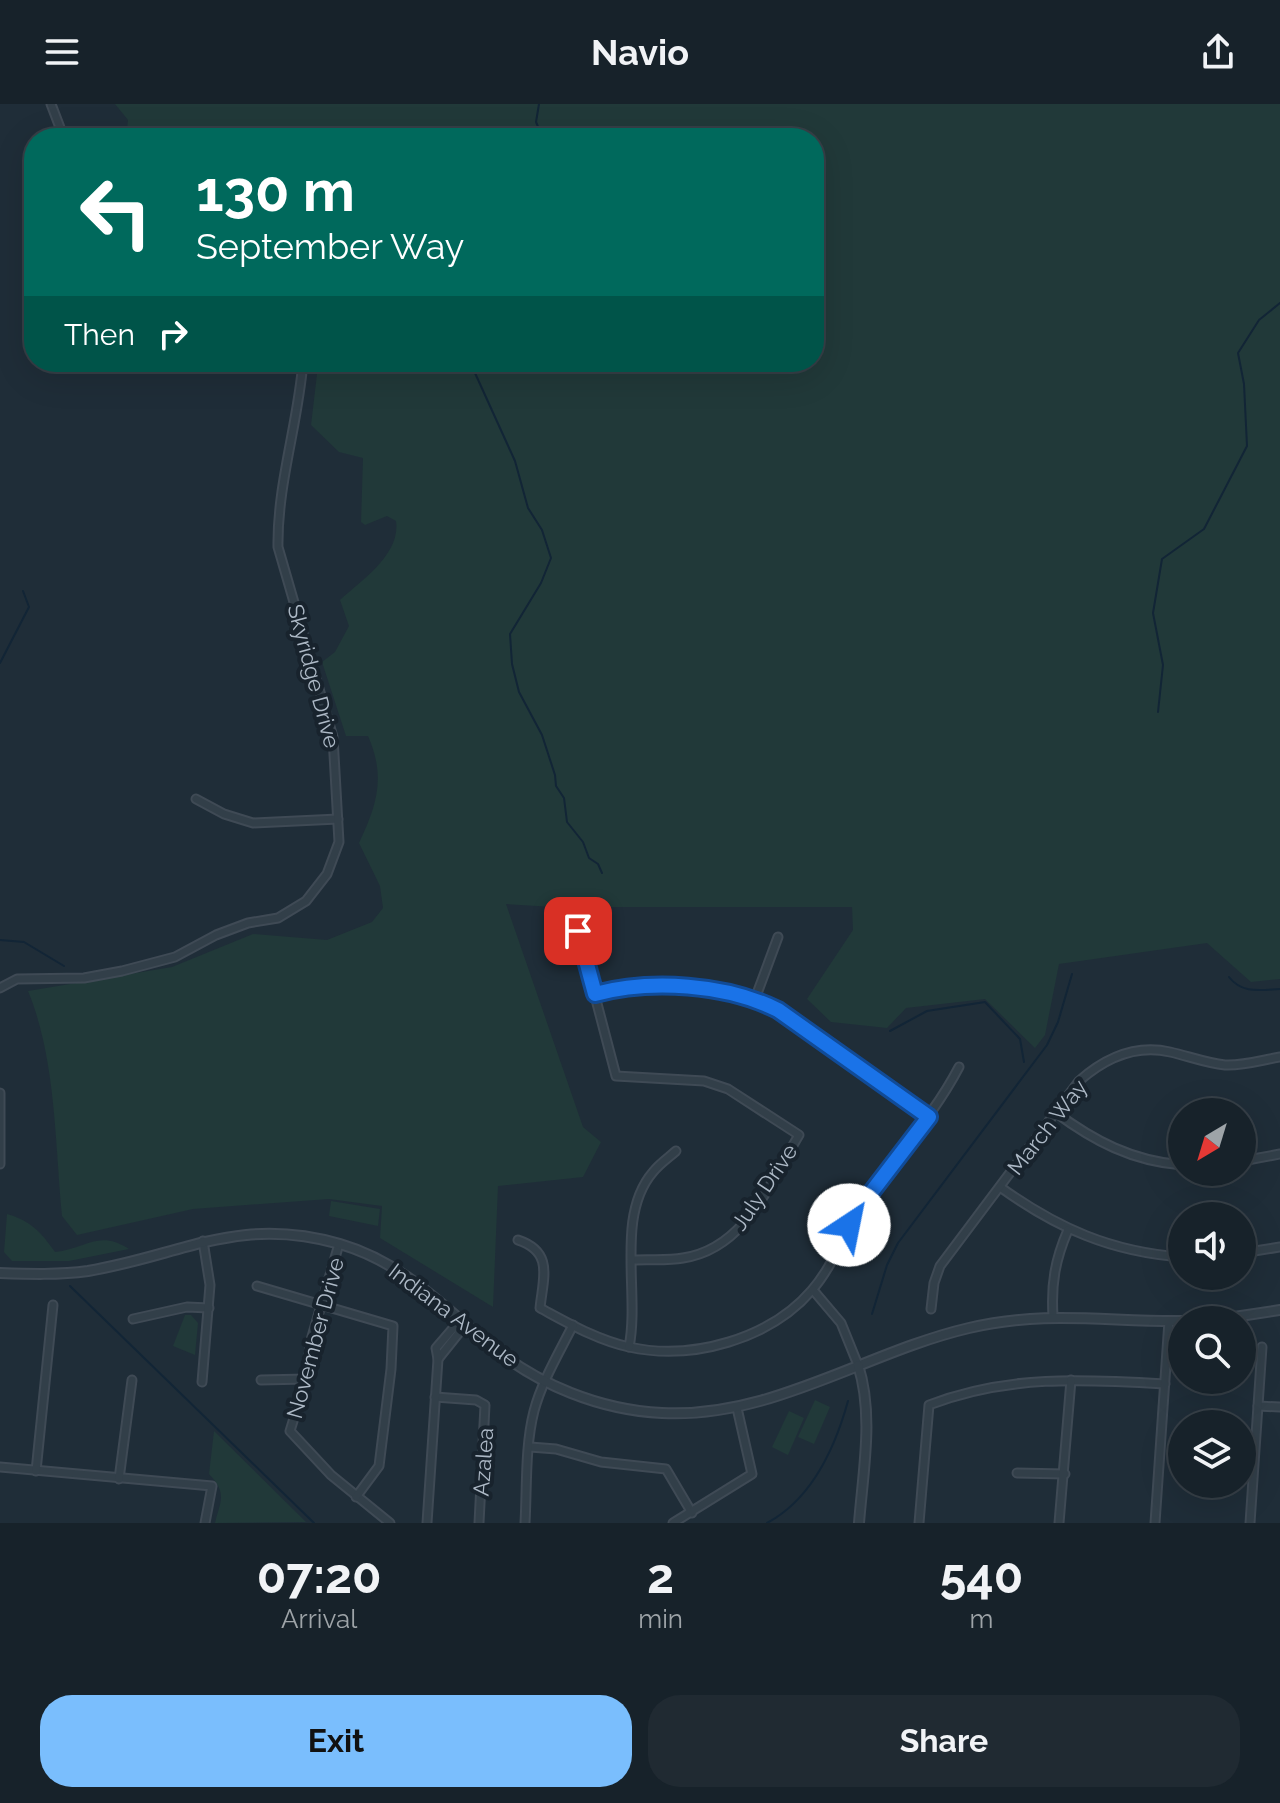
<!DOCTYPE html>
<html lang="en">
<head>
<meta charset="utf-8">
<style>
	:root { --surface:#17222a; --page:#202a32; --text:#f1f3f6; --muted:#9ea4a8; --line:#363f47; --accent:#7abefd }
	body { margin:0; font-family:Raleway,sans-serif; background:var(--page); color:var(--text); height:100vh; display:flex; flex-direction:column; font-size:30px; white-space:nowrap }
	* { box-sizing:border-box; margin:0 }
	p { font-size:26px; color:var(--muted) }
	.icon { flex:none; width:44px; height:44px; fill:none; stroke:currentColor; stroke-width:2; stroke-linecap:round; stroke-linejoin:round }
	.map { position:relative; height:1419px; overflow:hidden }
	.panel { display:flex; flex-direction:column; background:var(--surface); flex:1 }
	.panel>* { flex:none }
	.hud { position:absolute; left:24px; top:24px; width:800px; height:244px; border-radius:32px; box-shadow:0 8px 32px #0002,0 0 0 2px var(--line); background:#00695c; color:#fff; overflow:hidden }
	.needle { width:52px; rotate:218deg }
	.buttons { position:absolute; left:1168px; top:994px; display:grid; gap:16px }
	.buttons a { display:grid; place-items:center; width:88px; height:88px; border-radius:50%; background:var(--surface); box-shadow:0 8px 32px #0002,0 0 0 2px var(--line); font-size:40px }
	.pin { position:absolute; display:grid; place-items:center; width:68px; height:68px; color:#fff; margin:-34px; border-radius:16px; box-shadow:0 4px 12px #0006 }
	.me { position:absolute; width:88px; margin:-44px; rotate:34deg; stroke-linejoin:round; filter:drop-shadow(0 0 6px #0008) }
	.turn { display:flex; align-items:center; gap:28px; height:168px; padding:0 40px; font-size:36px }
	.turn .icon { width:104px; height:104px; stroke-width:2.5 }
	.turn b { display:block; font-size:56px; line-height:68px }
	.then { display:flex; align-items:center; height:76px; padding:0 40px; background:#0003; gap:16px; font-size:30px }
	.eta { display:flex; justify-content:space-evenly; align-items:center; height:136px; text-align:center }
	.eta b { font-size:48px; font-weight:700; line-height:56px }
	.button { display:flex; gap:16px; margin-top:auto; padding:16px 40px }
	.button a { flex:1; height:92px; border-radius:32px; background:var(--accent); color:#111; font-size:32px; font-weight:700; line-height:92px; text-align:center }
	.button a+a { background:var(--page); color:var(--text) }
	header { display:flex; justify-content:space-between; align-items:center; height:104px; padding:0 40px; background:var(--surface); font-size:36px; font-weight:700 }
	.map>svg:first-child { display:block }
</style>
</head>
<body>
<header><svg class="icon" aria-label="menu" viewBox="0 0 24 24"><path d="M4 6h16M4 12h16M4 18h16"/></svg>Navio<svg class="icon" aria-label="share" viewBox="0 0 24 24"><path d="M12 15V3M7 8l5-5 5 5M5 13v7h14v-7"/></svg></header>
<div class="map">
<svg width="1280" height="1419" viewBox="0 0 1280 1419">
	<rect width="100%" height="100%" fill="#1f2d38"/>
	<!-- green -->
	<g fill="#213939">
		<path d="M115 0H1280V875L1251 878 1207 839 1059 860 1045 931 1035 944 985 895 906 904 887 924 831 918 807 895 853 826 852 803H553L506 800 583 1023 601 1038 583 1073 498 1082 493 1203 380 1134 382 1102 329 1095 193 1105 77 1131 62 1112C55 1039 56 955 28 887L172 863 253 830 327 836 372 818 383 804 380 782 359 739C377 701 386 673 368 632H346L322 558 335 548 349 522 340 496C362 476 401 450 396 417L387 412 365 421 361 418 363 354 339 348 311 321 317 270 330 258H814V34H126L128 16Z"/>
		<polygon points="331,1097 380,1105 378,1122 329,1112"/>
		<path d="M7 1110C31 1117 41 1128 55 1148 85 1145 99 1125 129 1145L69 1157H12L4 1148Z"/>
		<polygon points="185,1211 191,1211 198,1219 195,1251 173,1242"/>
		<polygon points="815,1296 830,1303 814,1340 798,1333"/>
		<polygon points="789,1307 804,1314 788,1351 772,1343"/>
		<path d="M214 1327 306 1418 215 1419C220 1397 228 1390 209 1370Z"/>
	</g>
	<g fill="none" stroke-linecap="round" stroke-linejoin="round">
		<!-- stream -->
		<g stroke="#122536" stroke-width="2">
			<polyline points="539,0 536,18 543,34"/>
			<polyline points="480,258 475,269 515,357 528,404 542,426 551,454 541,479 510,530 512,560 519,588 542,631 555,671 556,682 564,694 567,718 583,738 589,754 598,760 602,769"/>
			<polyline points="0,559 29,503 23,487"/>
			<polyline points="1158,608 1163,561 1153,509 1162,455 1204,425 1247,342 1244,280 1238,249 1259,216 1280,199"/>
			<polyline points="0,836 24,838 64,862"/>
			<path d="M1229 873C1242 890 1260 886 1280 885"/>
			<polyline points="890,927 927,907 985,898 1020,935 1024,958"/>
			<polyline points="70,1182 314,1419"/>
			<polyline points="872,1210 887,1161 898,1139 1047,941 1058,918 1072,870"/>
			<path d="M767 1419C812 1395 835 1344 848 1297"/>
		</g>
		<!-- minor casing -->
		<g stroke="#3f4a55" stroke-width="11">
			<g id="minor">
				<polyline points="51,0 64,34"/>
				<polyline points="196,695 224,710 253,719 338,715"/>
				<path d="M578 827 616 972 704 977 728 985 799 1031C770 1079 745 1145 683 1154 667 1157 649 1155 633 1156"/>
				<path d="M0 884 17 875 84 874 122 867 175 853 216 831 248 819 278 814 306 797 327 770 339 738 333 633 278 443C277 381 298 320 303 258"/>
				<path d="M595 890C651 875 726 880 778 906L929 1013"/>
				<polyline points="755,895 778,833"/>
				<polyline points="0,989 0,1060"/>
				<path d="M1055 1008C1094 1037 1132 1057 1182 1061"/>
				<polyline points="1242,1057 1280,1050"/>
				<path d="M1000 1083C1057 1124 1111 1148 1182 1153"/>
				<path d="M518 1136C554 1148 543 1174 540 1204 568 1219 597 1236 629 1243 692 1257 770 1235 812 1186 834 1161 843 1129 861 1102 893 1055 933 1013 959 963"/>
				<polyline points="339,1140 311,1236 306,1275 290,1327 331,1371 390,1419"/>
				<polyline points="1242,1149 1280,1143"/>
				<polyline points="257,1182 393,1222 391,1265 379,1362 356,1393"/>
				<polyline points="813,1186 841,1219 858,1261"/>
				<path d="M931 1205 934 1179 940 1162 1079 977C1105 954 1135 940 1170 948 1188 952 1206 959 1225 961 1243 962 1262 956 1280 953"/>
				<path d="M1053 1212C1051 1180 1055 1156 1068 1126"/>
				<polyline points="133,1215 187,1203 209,1204"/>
				<path d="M629 1243C640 1189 615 1112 653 1068 659 1060 668 1054 676 1047"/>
				<polyline points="438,1255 466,1220"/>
				<polyline points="261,1276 306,1275"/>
				<polyline points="202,1278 210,1181 203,1137"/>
				<polyline points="435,1293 476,1296 485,1301 479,1419"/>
				<polyline points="1258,1302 1280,1303"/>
				<polyline points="530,1343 556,1345 601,1358 666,1365 692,1409"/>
				<polyline points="0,1363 212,1382 205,1419"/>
				<polyline points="36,1367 53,1201"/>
				<polyline points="1017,1369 1065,1370"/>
				<polyline points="119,1375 132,1276"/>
				<polyline points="427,1419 438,1255 436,1244 461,1215"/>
				<path d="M525 1419C527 1383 525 1342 534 1307 542 1277 559 1249 573 1221"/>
				<polyline points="673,1419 752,1370 737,1304"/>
				<path d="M919 1419 929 1301C1006 1271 1084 1275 1165 1280"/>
				<polyline points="1059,1419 1071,1276"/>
				<polyline points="1155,1419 1169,1217"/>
				<polyline points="1250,1419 1262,1243"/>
			</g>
		</g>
		<!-- tertiary casing -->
		<g stroke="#3f4a55" stroke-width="12">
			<g id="tertiary">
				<path d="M0 1169C29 1170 59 1171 88 1167 183 1151 238 1111 340 1140 402 1158 442 1201 490 1241 538 1281 600 1306 662 1309 771 1315 866 1248 969 1224 1044 1206 1108 1218 1182 1217"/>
				<polyline points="1214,1216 1280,1206"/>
				<path d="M858 1261C874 1310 863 1368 859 1419"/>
			</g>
		</g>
		<!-- minor -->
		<use href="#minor" stroke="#323f49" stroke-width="7"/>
		<!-- tertiary -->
		<use href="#tertiary" stroke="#323f49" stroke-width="8"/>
	</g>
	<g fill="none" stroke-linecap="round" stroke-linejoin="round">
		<!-- route casing -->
		<g stroke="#114b97" stroke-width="20">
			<path id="route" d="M578 827 595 890C651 875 726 880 778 906L929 1013 860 1103 849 1121"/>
		</g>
		<!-- route -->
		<use href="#route" stroke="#1a73e8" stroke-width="14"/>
	</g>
	<g text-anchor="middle" stroke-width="8" stroke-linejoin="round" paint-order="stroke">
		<!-- street labels -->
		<g font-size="22" fill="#adb9c6" stroke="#18232d">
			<text transform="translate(314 572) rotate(75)" y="8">Skyridge Drive</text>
			<text transform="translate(1047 1023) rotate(-52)" y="8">March Way</text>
			<text transform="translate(764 1083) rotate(-56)" y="8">July Drive</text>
			<text transform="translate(454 1211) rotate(37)" y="8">Indiana Avenue</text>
			<text transform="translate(315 1234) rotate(-75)" y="8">November Drive</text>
			<text transform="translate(483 1358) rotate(-86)" y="8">Azalea</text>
		</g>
	</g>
</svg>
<div class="buttons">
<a><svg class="needle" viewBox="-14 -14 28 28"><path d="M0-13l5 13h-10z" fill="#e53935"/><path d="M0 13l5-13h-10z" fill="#9ea4a8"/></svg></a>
<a><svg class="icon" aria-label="sound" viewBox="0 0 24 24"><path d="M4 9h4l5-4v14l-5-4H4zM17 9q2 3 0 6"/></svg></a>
<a><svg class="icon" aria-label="search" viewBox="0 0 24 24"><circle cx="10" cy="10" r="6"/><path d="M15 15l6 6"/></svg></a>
<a><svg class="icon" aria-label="layers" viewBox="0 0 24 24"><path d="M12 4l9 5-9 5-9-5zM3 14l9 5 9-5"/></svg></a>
</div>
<div class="pin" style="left:578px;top:827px;background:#d93025"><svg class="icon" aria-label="arrive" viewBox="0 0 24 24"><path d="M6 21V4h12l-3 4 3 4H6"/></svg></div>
<svg class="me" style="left:849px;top:1121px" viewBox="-20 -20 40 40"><circle r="19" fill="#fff"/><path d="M0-13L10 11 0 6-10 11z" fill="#1a73e8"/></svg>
<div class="hud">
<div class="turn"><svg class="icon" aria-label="left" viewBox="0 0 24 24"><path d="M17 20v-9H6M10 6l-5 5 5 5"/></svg><div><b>130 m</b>September Way</div></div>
<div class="then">Then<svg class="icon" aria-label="right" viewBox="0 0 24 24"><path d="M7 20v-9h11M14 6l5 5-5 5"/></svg></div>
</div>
</div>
<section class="panel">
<div class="eta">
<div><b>07:20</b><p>Arrival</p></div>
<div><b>2</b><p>min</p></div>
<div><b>540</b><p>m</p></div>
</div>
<div class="button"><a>Exit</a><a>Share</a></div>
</section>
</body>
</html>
